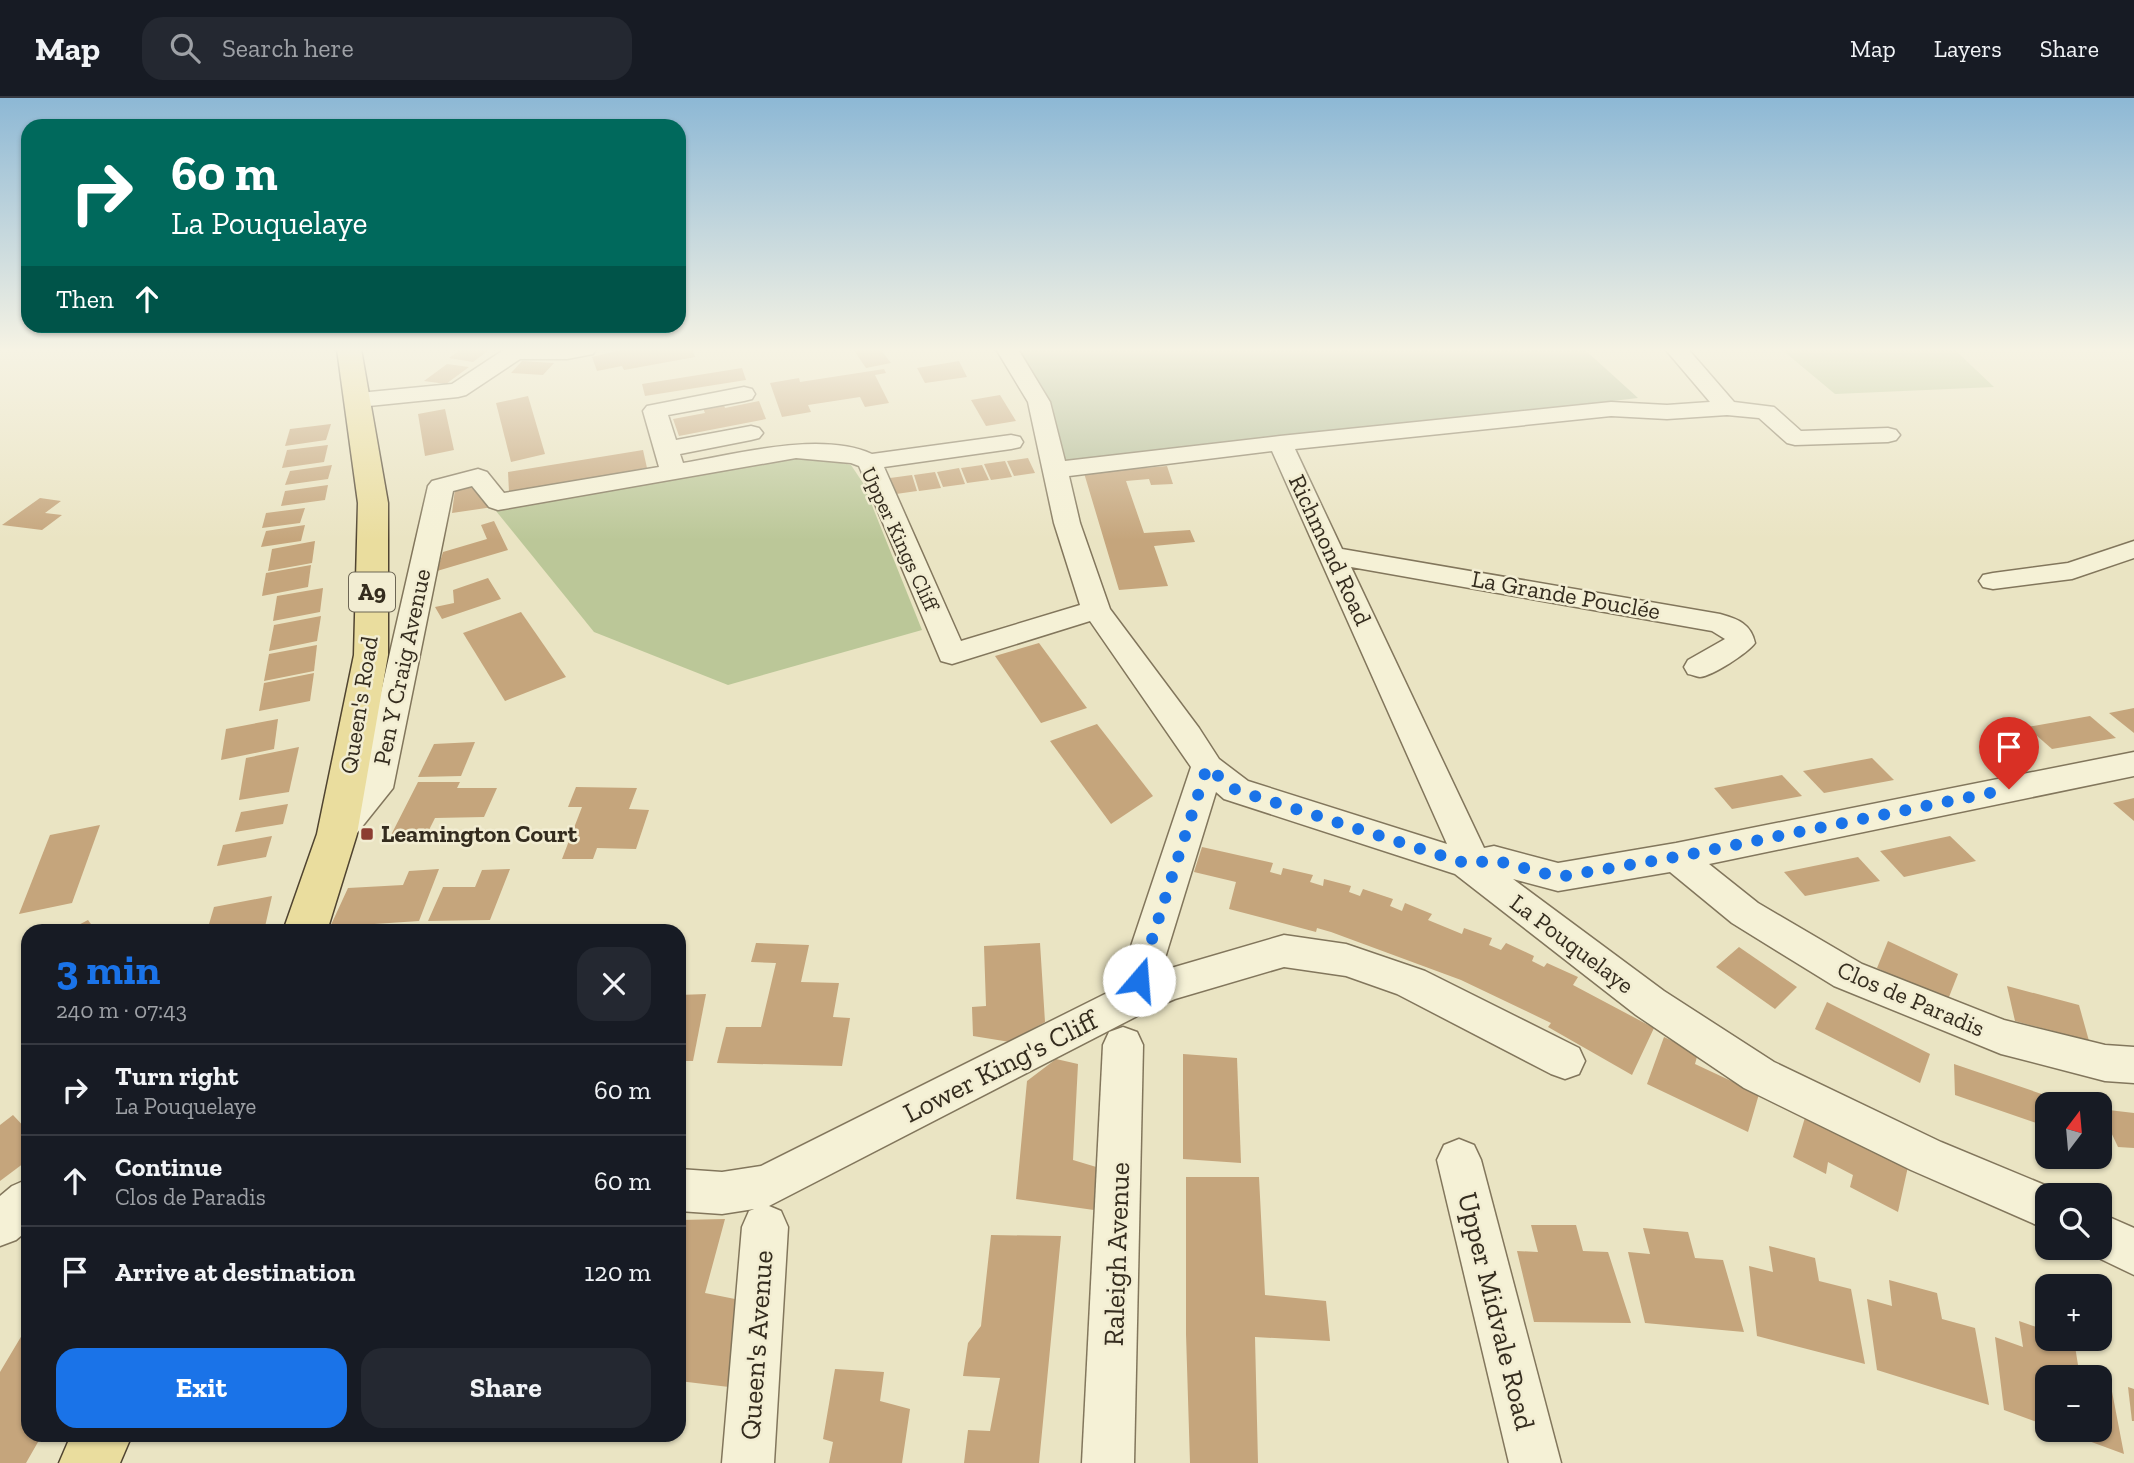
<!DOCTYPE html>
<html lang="en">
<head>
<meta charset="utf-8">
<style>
	:root { --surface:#171b24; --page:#242831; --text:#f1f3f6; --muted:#9ea1a6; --line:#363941; --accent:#1a73e8 }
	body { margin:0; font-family:"Zilla Slab",serif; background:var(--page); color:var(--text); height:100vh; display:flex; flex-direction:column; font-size:26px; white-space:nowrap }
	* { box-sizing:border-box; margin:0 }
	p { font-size:23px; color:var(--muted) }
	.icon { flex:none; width:38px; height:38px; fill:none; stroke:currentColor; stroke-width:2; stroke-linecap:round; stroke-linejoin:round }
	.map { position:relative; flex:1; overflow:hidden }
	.drawer { position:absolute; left:21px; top:826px; width:665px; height:518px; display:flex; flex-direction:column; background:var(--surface); border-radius:21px; box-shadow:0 2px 5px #0004 }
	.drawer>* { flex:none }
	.banner { position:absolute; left:21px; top:21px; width:665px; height:214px; border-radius:21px; box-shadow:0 2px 5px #0004; background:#00695c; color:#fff; overflow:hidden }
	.needle { width:46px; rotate:16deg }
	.buttons { position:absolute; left:2035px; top:994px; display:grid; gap:14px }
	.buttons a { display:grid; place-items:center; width:77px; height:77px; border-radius:14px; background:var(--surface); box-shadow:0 2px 5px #0004; font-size:35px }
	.pin { position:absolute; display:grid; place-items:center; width:60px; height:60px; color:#fff; margin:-72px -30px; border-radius:50% 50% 50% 0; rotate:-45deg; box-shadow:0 0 7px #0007 }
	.pin .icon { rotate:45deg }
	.me { position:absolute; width:77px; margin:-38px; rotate:18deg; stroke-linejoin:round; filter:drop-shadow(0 0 5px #0008) }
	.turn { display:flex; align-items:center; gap:24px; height:147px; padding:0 35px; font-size:32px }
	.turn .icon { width:91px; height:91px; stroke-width:2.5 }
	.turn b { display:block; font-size:49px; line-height:60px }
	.then { display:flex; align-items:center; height:66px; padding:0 35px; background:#0003; gap:14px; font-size:26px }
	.round { display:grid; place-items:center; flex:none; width:74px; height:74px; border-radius:21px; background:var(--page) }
	.headline { display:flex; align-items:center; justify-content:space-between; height:119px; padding:0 35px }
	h1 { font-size:42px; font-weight:700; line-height:52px; color:var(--accent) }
	.button { display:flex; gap:14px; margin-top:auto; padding:14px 35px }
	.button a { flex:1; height:80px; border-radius:21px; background:var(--accent); color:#fff; font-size:28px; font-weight:700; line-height:80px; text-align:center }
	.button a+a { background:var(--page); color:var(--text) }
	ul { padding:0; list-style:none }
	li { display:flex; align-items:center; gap:21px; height:91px; padding:0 35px; border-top:2px solid var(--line) }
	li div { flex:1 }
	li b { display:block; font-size:26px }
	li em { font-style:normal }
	header { display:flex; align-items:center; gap:42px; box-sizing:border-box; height:98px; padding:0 35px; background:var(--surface); border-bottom:2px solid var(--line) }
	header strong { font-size:33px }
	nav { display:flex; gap:38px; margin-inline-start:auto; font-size:24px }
	.search { width:490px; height:63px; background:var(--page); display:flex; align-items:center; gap:18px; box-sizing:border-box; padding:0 24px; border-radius:21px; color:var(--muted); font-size:26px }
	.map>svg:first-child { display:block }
</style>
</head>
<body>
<header>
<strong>Map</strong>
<div class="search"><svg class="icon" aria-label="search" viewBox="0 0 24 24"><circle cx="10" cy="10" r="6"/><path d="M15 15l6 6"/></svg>Search here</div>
<nav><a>Map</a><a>Layers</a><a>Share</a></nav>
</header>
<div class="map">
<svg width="2134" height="1365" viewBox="0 0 2134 1365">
	<rect width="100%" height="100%" fill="#eae4c3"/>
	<!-- green -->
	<g fill="#bbc798">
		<polygon points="1781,251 1954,251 1994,289 1835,296"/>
		<polygon points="789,360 820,360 851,367 863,385 922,532 728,587 594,534 496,413 605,391"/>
	</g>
	<!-- cemetery -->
	<polygon fill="#b2bc97" points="1019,251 1584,251 1638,300 1074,365 1066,363 1048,299"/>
	<!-- building -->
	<g fill="#c5a57c">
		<polygon points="461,251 483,251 489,252 473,264 449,260"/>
		<polygon points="624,251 692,251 695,259 624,272 622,268 597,273 592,259"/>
		<polygon points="853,251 880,251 891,265 866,270"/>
		<polygon points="522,263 554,265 543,277 511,275"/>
		<polygon points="959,263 967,279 925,285 917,270"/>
		<polygon points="447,266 469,269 446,286 424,283"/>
		<polygon points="742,270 746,282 645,298 642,286"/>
		<polygon points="884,271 886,275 875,277 889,305 865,309 860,299 808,307 811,314 782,319 770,285 799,280 800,284"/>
		<polygon points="1000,297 1016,323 986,328 971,302"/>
		<polygon points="528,298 545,356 511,364 496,305"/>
		<polygon points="759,303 766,321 679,338 673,321 705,315 702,308 723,304 725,310"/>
		<polygon points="445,311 454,352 425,358 418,316"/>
		<polygon points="331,326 326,342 285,348 290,331"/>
		<polygon points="328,347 324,364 282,370 287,352"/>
		<polygon points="643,352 647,370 509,394 508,374"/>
		<polygon points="1028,360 1035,375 1014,378 1007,363"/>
		<polygon points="1005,363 1012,379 991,382 984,366"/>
		<polygon points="332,367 328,381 285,387 290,373"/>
		<polygon points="982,367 989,382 967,385 961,370"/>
		<polygon points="1167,368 1173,386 1151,387 1149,381 1126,383 1144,435 1190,432 1195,444 1154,448 1168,488 1119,492 1084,375"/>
		<polygon points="959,370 965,386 943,389 937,374"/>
		<polygon points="935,374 941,390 919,393 914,377"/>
		<polygon points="912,377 917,393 896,396 890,380"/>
		<polygon points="479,384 493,409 452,415 455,391"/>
		<polygon points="328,387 325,402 281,408 285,393"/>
		<polygon points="40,400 61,403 45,415 62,417 42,432 2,427"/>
		<polygon points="305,410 300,425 262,430 266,415"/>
		<polygon points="494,423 508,452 437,473 443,454 487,441 481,427"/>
		<polygon points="305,427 301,443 261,449 266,433"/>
		<polygon points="315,443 312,465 268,473 272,451"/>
		<polygon points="311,467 308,489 262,498 266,475"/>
		<polygon points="488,480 501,501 442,521 435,509 454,505 453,492"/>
		<polygon points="323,490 320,514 273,523 277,498"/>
		<polygon points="521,514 566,579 505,603 463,535"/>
		<polygon points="321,518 317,543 269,553 274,527"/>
		<polygon points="1039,545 1087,610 1041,625 995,558"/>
		<polygon points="317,547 314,573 264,583 269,556"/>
		<polygon points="314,575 310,603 259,613 264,585"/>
		<polygon points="2134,610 2134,635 2109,615"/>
		<polygon points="2090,618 2116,640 2052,651 2027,629"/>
		<polygon points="278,621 274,651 221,662 226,631"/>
		<polygon points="1097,626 1153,698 1111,726 1050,643"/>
		<polygon points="475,644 461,678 418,679 434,646"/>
		<polygon points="299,649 289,694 239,702 246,660"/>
		<polygon points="1872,660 1894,682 1824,695 1803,673"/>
		<polygon points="1782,677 1802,698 1732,711 1714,690"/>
		<polygon points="418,684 460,684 457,690 497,690 484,719 435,720 424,742 388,743"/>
		<polygon points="576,689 637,690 629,711 649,712 636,751 597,750 593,761 562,761 582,709 568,709"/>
		<polygon points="2134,700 2134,723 2113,705"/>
		<polygon points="288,706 283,726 235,734 241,714"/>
		<polygon points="100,727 72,805 19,816 50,737"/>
		<polygon points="272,738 266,759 217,768 223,747"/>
		<polygon points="1950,738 1976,763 1904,779 1880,753"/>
		<polygon points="1202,749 1273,765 1270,774 1281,777 1283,770 1313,777 1310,784 1323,788 1324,781 1351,788 1349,794 1360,798 1363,791 1393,801 1390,808 1402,813 1405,805 1432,816 1428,822 1462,836 1464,830 1492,840 1489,847 1501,852 1506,845 1534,858 1532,863 1544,869 1547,865 1578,879 1573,887 1654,930 1632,977 1548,929 1551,925 1461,882 1331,834 1317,830 1316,834 1229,811 1236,784 1194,774"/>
		<polygon points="1858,759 1880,783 1805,798 1784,774"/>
		<polygon points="439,771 419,823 330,829 348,790 403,787 409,773"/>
		<polygon points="510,771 490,822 428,823 443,789 475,789 482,772"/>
		<polygon points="272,798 264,833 207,833 214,809"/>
		<polygon points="88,822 96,833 67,833"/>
		<polygon points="1888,843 1958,876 1947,904 1877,870"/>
		<polygon points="756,845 809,847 801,884 839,885 833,919 850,920 842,968 717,965 726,929 761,929 776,865 751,864"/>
		<polygon points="1040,845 1045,924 1010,944 973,938 972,909 986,908 984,848"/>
		<polygon points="1739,849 1797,889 1775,911 1716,869"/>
		<polygon points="2007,888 2079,907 2089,943 2015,923"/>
		<polygon points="706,896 693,963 679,963 679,897"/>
		<polygon points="1827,904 1930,956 1920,985 1815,931"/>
		<polygon points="1664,939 1698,955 1695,966 1759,996 1748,1034 1647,986"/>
		<polygon points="1183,956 1237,960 1241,1065 1183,1061"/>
		<polygon points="1056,961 1078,966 1073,1062 1103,1071 1101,1113 1016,1101 1027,983"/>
		<polygon points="1954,966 2071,1006 2048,1006 2048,1029 1955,997"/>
		<polygon points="2100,1011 2134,1015 2134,1050 2118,1049"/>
		<polygon points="1807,1013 1909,1064 1898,1114 1850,1089 1853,1077 1828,1064 1826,1076 1793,1059"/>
		<polygon points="13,1017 28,1033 28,1062 0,1083 0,1027"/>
		<polygon points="1186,1079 1259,1079 1265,1197 1326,1203 1330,1243 1255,1239 1258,1365 1190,1365 1186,1236"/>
		<polygon points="725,1121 705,1195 750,1204 729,1289 679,1283 680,1122"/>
		<polygon points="1531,1127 1576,1127 1583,1153 1608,1154 1631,1225 1534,1224 1517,1153 1538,1154"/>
		<polygon points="1643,1130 1688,1134 1695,1160 1723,1162 1744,1234 1645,1225 1628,1154 1650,1156"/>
		<polygon points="991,1137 1061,1138 1039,1365 964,1365 968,1332 990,1333 1000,1280 963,1278 968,1245 981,1228"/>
		<polygon points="1769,1148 1815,1160 1819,1183 1851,1191 1865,1266 1757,1238 1749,1168 1773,1174"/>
		<polygon points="1889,1182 1937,1195 1942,1221 1975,1230 1989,1307 1877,1272 1867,1201 1892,1208"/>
		<polygon points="2019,1223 2048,1233 2048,1241 2074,1242 2078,1267 2109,1278 2124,1356 2059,1332 2100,1332 2100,1279 2048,1279 2048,1328 2004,1312 1995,1239 2023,1249"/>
		<polygon points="28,1227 28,1337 42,1337 26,1365 0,1365 0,1274"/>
		<polygon points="835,1271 884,1274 880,1303 910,1311 902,1365 829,1365 833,1344 823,1341"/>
		<polygon points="2128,1289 2134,1291 2134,1323 2132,1323"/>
	</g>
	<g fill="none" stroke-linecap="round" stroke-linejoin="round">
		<!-- minor casing -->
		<g stroke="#82765c" stroke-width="3">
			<g id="minor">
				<polygon points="505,251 596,251 593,256 567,261 520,261 466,297 458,299 359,309 351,307 348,302 351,297 359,295 452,286"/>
				<path d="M996 251H1018L1050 304 1065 363 1280 338 1611 304 1667 307 1710 304 1665 251H1688L1734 304 1774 309 1801 333 1888 330 1896 332 1900 337 1896 342 1888 344 1795 347 1787 345 1759 320 1727 317 1667 321 1611 318 1295 351 1342 451 1720 516C1738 521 1751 526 1755 545 1748 555 1712 578 1700 579 1698 579 1690 576 1688 576L1684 569 1688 562 1725 541 1712 533 1351 469 1484 750 1494 748 1558 765 1676 745 2134 654V678L1709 766 1758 805 1862 866 2004 922 2105 947 2134 949V985L2105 983 2001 956 1834 888 1732 825 1670 774 1558 793 1513 781 1664 893 1774 964 1941 1044 2064 1095 2065 1097H2048V1132L1911 1072 1744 990 1636 917 1455 776 1224 701 1216 694 1161 873 1284 837 1346 846 1425 873 1579 950 1585 963 1579 976 1565 981 1551 976 1397 896 1346 878 1284 869 1175 901 1147 913 769 1108 781 1113 788 1129 774 1365H722L742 1129 749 1113 754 1111 722 1116 679 1113V1071L722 1074 761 1068 1117 890 1191 669 1090 523 952 566 941 563 859 368 851 365 796 360 498 412 489 409 472 388 453 393 393 690 349 745 337 749 325 745 320 736 360 686 428 388 432 383 478 371 487 374 504 395 659 369 643 313 647 308 744 289 752 291 755 296 752 301 744 303 668 317 676 342 751 328 759 330 763 335 759 340 751 342 680 356 683 365C736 356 821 333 872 356L1011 337 1020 339 1023 344 1020 349 1011 351 884 369 961 543 1080 507 1054 425 1028 304ZM1272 353 1447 746 1248 683 1219 661 1199 630 1110 511 1080 425 1069 378Z"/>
				<polygon points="2134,443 2134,460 2072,481 1993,491 1983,489 1979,483 1983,477 1993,475 2068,465"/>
				<polygon points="1123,929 1137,934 1143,947 1134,1365 1082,1365 1103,947 1109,934"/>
				<polygon points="1459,1041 1474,1047 1481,1062 1561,1365 1509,1365 1437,1062 1444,1047"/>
				<polygon points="28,1081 28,1132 16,1142 0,1148 0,1098 12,1088"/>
				<polygon points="2100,1115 2134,1130 2134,1177 2084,1153 2083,1150 2100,1150"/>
			</g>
		</g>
		<!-- major casing -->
		<g stroke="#504430" stroke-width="3">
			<g id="major">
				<polygon points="337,251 361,251 388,405 388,557 357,736 327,833 283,833 317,736 354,557 358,405"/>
				<polygon points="71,1337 132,1337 120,1365 59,1365"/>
			</g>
		</g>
		<!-- minor -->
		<use href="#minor" fill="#f5f1d6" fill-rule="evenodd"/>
		<!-- major -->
		<use href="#major" fill="#eadd9e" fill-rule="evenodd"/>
	</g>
	<!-- sky -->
	<linearGradient id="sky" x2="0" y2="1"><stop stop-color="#8db8d5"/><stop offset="0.57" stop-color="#f6f3e4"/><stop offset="1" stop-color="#f6f3e4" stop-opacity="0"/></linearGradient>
	<rect width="2134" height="442" fill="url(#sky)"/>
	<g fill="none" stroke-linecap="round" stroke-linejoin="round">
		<!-- route -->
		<polyline stroke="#1a73e8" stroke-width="12" stroke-dasharray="0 21.6" points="1139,882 1207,669 1236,692 1468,766 1494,762 1558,779 1676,759 2009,691"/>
	</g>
	<!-- markers -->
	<rect fill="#8c3d31" stroke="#f2edd2" stroke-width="2.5" x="360" y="729" width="14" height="14" rx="3.5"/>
	<g text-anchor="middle" stroke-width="5" stroke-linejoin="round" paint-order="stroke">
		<!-- far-street labels -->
		<g font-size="21" fill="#342c1e" stroke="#f2edd2">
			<text transform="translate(900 441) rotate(65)" y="7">Upper Kings Cliff</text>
		</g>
		<!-- shield labels -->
		<rect fill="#f2edd2" stroke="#6d6654" stroke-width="2" x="349" y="474.5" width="46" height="39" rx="5"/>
		<g font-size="23" font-weight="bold" fill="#342c1e">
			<text x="372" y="502">A9</text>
		</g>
		<!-- street labels -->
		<g font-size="24" fill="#342c1e" stroke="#f2edd2">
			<text transform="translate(1330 452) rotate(65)" y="8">Richmond Road</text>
			<text transform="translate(1566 497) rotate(10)" y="8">La Grande Pouclée</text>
			<text transform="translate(402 569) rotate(-78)" y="8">Pen Y Craig Avenue</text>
			<text transform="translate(359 607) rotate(-81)" y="8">Queen's Road</text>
			<text transform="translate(1572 846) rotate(37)" y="8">La Pouquelaye</text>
			<text transform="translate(1911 901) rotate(23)" y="8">Clos de Paradis</text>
		</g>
		<!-- poi labels -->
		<g font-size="24" font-weight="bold" fill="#342c1e" stroke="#f2edd2" text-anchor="start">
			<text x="381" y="744">Leamington Court</text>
		</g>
		<!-- near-street labels -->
		<g font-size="28" fill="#342c1e" stroke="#f2edd2">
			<text transform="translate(1000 968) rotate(-27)" y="10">Lower King's Cliff</text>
			<text transform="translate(1116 1156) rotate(-88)" y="10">Raleigh Avenue</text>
			<text transform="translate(1497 1213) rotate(76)" y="10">Upper Midvale Road</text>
			<text transform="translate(756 1247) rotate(-86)" y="10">Queen's Avenue</text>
		</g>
	</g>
</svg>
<div class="buttons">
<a><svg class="needle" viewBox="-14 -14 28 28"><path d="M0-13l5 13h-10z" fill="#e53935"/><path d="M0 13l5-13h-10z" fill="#9ea1a6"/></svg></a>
<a><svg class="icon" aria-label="search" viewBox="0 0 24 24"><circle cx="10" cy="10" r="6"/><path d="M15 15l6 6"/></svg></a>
<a>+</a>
<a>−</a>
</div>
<div class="pin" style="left:2009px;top:691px;background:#d93025"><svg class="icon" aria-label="arrive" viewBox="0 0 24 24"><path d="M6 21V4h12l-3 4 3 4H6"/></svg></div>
<svg class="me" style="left:1139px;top:882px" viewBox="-20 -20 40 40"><circle r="19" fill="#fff"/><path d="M0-13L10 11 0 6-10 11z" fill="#1a73e8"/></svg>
<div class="banner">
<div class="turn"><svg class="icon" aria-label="right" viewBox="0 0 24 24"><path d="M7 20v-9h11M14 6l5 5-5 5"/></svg><div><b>60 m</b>La Pouquelaye</div></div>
<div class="then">Then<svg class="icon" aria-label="ahead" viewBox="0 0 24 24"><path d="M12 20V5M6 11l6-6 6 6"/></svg></div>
</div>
<section class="drawer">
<div class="headline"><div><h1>3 min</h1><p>240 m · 07:43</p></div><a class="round"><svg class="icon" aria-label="close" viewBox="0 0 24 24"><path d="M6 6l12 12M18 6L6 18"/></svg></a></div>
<ul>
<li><svg class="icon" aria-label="right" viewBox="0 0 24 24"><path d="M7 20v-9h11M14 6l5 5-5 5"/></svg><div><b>Turn right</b><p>La Pouquelaye</p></div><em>60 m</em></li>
<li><svg class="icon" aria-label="ahead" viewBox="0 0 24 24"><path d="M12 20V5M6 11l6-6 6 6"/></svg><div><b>Continue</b><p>Clos de Paradis</p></div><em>60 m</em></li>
<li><svg class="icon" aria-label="arrive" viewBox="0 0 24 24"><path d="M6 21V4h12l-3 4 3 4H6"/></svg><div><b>Arrive at destination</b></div><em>120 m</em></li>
</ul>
<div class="button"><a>Exit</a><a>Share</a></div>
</section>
</div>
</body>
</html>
